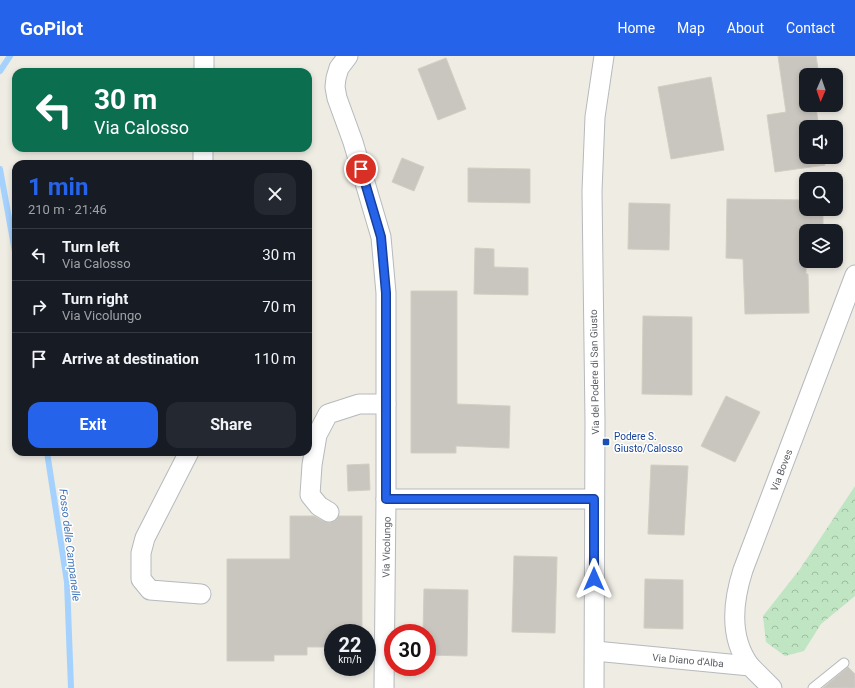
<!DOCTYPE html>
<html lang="en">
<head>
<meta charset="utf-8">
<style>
	:root { --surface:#171b24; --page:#242831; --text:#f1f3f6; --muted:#9ea1a6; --line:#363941; --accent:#2563eb }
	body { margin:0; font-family:Roboto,sans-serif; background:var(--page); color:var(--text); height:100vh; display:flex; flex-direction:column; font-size:15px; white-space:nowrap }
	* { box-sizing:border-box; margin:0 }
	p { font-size:13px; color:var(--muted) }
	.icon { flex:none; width:22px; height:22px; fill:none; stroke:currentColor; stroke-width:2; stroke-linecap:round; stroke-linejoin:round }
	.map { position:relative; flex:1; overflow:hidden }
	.sheet { position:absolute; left:12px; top:104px; width:300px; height:296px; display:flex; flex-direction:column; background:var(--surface); border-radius:12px; box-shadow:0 2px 6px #0003 }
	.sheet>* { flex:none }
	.top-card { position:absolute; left:12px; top:12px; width:300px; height:84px; border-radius:12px; box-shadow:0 2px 6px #0003; background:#0b6e4f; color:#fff; overflow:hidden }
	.needle { width:26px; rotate:182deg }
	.fabs { position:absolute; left:799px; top:12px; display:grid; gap:8px }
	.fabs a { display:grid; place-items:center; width:44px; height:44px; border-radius:8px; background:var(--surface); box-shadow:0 2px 6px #0003; font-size:20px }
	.speed { position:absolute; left:324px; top:568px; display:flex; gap:8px; font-size:20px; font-weight:700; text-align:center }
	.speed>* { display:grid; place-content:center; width:52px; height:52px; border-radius:50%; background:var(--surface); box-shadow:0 2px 6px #0003; line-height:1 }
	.speed small { font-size:10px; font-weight:400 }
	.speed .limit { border:6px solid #d22; background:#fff; color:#111 }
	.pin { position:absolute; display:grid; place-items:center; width:34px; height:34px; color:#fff; margin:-17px; border:2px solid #fff; border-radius:50%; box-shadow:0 1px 4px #0007 }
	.me { position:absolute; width:44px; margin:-22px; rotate:0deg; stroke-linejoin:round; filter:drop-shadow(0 0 3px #0008) }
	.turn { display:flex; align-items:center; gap:14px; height:84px; padding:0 16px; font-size:18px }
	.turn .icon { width:52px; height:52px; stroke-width:2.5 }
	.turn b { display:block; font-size:28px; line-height:34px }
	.round { display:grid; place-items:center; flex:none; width:42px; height:42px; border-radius:12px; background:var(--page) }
	.summary { display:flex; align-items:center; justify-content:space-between; height:68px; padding:0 16px }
	h1 { font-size:24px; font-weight:700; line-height:30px; color:var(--accent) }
	.cta { display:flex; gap:8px; margin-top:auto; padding:8px 16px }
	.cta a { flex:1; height:46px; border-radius:12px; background:var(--accent); color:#fff; font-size:16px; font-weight:700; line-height:46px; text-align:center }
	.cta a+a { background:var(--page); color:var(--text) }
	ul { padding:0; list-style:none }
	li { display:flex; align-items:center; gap:12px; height:52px; padding:0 16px; border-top:1px solid var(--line) }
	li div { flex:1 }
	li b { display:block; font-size:15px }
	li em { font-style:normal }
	header { display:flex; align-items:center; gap:24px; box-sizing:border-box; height:56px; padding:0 20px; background:var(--accent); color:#fff }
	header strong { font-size:19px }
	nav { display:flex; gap:22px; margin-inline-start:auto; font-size:14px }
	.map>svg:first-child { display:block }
</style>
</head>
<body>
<header>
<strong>GoPilot</strong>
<nav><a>Home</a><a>Map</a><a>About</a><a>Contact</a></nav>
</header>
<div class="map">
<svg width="855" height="632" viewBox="0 0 855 632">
	<defs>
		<pattern id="forest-crowns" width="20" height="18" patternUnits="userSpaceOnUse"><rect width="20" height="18" fill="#c0e5c2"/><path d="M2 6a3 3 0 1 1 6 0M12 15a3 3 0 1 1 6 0" fill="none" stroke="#9fbda1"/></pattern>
	</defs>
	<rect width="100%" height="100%" fill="#eeece3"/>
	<!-- forest -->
	<polygon fill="url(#forest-crowns)" points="855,430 855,540 821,568 804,595 785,600 766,586 763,560 800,513"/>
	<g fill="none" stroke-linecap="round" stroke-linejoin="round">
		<!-- stream -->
		<g stroke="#a4d1fd" stroke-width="6">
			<polyline points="0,15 10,0"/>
			<polyline points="0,113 16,201"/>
			<polyline points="47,396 67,526 71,632"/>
		</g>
	</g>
	<!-- building -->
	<g fill="#c9c6c0" stroke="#d2cec2">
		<polygon points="778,0 816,0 819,19 806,19 806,54 816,52 819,71 806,71 806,101 824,101 825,109 775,116 767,59 786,56"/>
		<polygon points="446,2 466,53 438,64 418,13"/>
		<polygon points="711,21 724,94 671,103 658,31"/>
		<polygon points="402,102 424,111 414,135 392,126"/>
		<polygon points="468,112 530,113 530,147 468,146"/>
		<polygon points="727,143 806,144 806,153 823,153 823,175 806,175 806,218 808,218 809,257 745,258 743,203 726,202"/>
		<polygon points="629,147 670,148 669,194 628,193"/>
		<polygon points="475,192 494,193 494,211 528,212 528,239 474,238"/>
		<polygon points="411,235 457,235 457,348 510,350 509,392 456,390 456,397 411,397"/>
		<polygon points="643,260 692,261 692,339 642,338"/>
		<polygon points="726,340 760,356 735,406 701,390"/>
		<polygon points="369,408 370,434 348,435 347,409"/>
		<polygon points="651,409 688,410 684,479 648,478"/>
		<polygon points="290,460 314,460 323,465 329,467 335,465 339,460 362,460 362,577 333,577 333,591 307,591 307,599 274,599 274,605 227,605 227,503 290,503"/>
		<polygon points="514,500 557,501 555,577 512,576"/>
		<polygon points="645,523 683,524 683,573 644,572"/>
		<polygon points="424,533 468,534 467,600 427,599 427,577 423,577"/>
		<polygon points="848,611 855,618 855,632 823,632"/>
	</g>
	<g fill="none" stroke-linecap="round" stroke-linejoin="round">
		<!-- lane casing -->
		<g stroke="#b6b9bd" stroke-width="11">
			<polyline id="lane" points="813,632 844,607"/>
		</g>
		<!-- street casing -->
		<g stroke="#b6b9bd" stroke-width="21">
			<g id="street">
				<polyline points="348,0 339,12 336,22 335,31 337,42 353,86 381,181 386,237 386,443 384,632"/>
				<polyline points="204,16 204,0"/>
				<polyline points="203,108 203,92"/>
				<polyline points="189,396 145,482 141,497 141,523 150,534 201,538"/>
				<polyline points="386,443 594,443"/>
				<polyline points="329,456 319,450 310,439 312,409 317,379 328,358 359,348 386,348"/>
				<polyline points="595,595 750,610 772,632"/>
				<path d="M750 610C729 582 733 545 743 514L855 219"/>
				<polyline points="594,632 595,365 592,135 595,61 604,0"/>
			</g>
		</g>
		<!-- lane -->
		<use href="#lane" stroke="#fff" stroke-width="9"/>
		<!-- street -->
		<use href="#street" stroke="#fff" stroke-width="19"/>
	</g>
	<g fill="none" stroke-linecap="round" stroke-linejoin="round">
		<!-- route casing -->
		<g stroke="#184099" stroke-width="10">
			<polyline id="route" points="361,113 381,181 386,237 386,443 594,443 594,523"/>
		</g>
		<!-- route -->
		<use href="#route" stroke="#2563eb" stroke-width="7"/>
	</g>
	<!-- markers -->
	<rect fill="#1a4fb4" stroke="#fff" stroke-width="1.5" x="602" y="382" width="8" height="8" rx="2"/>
	<g text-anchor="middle" stroke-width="3" stroke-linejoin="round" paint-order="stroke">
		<!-- street labels -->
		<g font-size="10" fill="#5b5f64" stroke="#fff">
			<text transform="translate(594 316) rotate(-91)" y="4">Via del Podere di San Giusto</text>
			<text transform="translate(781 414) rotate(-69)" y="4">Via Boves</text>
			<text transform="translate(386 491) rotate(-89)" y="4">Via Vicolungo</text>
			<text transform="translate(688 604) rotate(5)" y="4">Via Diano d'Alba</text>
		</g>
		<!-- transit labels -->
		<g font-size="10" fill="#164399" stroke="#fff" text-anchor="start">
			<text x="614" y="384">Podere S.<tspan x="614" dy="12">Giusto/Calosso</tspan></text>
		</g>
		<!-- water labels -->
		<g font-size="11" font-style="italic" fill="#4376b8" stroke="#fff">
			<text transform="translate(70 489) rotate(83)" y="4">Fosso delle Campanelle</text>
		</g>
	</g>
</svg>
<div class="fabs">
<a><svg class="needle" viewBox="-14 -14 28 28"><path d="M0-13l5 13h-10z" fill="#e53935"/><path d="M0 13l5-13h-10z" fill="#9ea1a6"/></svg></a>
<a><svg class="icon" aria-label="sound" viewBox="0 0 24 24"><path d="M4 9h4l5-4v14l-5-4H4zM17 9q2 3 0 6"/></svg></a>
<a><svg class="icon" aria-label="search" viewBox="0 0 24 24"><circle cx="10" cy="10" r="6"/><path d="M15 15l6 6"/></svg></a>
<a><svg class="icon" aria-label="layers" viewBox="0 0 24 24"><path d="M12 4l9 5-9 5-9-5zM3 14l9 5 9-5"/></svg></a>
</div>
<div class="speed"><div>22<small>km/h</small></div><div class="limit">30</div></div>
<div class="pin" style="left:361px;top:113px;background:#d93025"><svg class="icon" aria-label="arrive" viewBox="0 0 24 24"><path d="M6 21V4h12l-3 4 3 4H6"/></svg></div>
<svg class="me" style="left:594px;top:523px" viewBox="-20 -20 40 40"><path d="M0-17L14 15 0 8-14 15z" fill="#2563eb" stroke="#fff" stroke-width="4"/></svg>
<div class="top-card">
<div class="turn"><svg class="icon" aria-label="left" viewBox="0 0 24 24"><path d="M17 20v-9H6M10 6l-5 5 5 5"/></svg><div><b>30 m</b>Via Calosso</div></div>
</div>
<section class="sheet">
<div class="summary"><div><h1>1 min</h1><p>210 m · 21:46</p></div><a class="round"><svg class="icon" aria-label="close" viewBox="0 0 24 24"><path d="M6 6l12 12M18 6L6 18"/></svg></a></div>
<ul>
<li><svg class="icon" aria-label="left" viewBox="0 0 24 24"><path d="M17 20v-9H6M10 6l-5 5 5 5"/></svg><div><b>Turn left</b><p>Via Calosso</p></div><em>30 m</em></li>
<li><svg class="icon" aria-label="right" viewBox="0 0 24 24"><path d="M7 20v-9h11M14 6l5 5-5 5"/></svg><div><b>Turn right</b><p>Via Vicolungo</p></div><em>70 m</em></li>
<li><svg class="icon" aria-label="arrive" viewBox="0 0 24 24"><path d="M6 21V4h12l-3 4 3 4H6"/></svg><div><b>Arrive at destination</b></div><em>110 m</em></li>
</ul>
<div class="cta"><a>Exit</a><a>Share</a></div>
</section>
</div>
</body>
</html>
